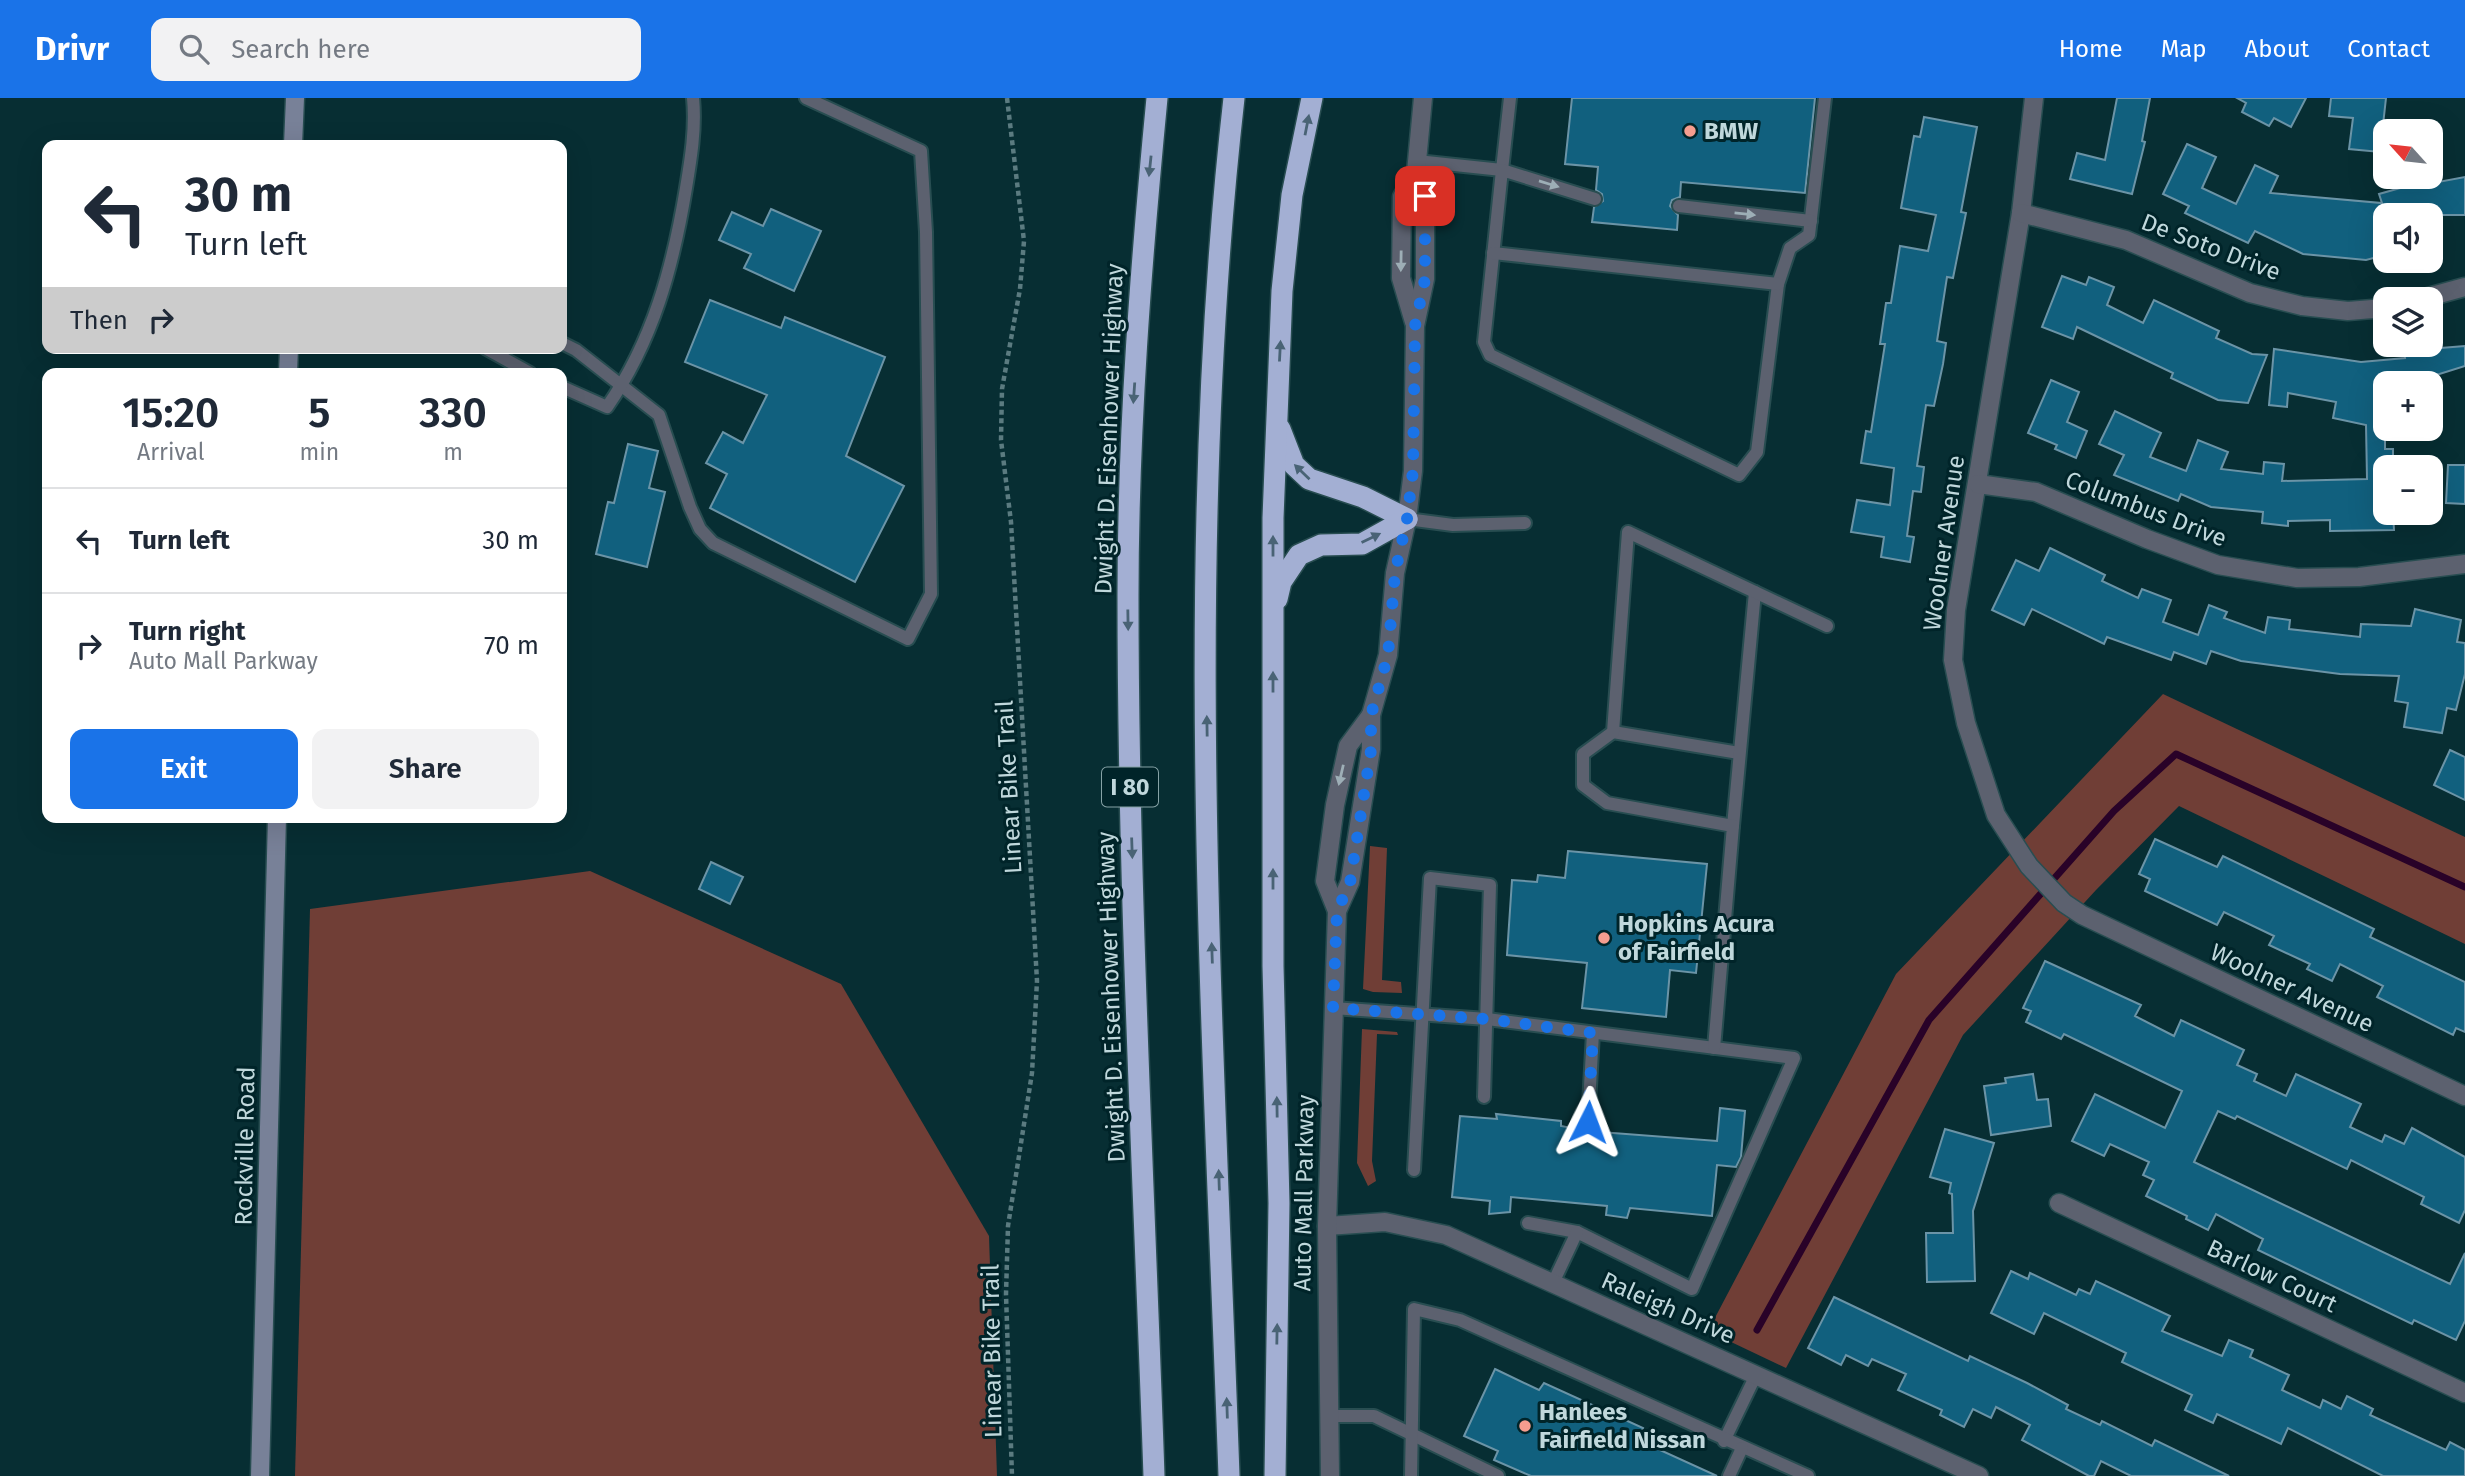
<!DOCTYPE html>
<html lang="en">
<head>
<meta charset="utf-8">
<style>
	:root { --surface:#fff; --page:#f2f2f3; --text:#1f2937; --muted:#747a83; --line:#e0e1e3; --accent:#1a73e8 }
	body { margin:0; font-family:"Fira Sans",sans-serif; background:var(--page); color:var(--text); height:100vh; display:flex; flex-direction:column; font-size:26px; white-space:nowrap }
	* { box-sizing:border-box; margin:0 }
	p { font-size:23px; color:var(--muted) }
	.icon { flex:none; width:38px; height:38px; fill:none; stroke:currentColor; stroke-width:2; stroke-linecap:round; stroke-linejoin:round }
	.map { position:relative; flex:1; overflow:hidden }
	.details { position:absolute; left:42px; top:270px; width:525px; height:455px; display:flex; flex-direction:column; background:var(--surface); border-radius:14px; box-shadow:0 7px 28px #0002 }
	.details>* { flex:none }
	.top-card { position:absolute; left:42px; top:42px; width:525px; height:214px; border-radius:14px; box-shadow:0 7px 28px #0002; background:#fff; color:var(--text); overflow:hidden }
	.needle { width:46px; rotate:297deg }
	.tools { position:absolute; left:2373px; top:21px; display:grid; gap:14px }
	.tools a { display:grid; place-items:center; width:70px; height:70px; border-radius:14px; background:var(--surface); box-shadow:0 7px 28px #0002; font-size:35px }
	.pin { position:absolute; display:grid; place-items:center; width:60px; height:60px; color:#fff; margin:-30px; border-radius:14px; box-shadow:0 4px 10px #0006 }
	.me { position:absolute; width:77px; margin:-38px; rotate:3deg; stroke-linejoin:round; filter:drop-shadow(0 0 5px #0008) }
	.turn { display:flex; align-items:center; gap:24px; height:147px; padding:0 28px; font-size:32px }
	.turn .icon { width:91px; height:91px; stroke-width:2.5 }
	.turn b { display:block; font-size:49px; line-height:60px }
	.then { display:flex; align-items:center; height:66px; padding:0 28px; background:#0003; gap:14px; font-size:26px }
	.eta { display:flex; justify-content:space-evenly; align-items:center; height:119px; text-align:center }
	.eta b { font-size:42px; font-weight:600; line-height:49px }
	.cta { display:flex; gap:14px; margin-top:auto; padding:14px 28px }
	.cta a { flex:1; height:80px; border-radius:14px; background:var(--accent); color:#fff; font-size:28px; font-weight:600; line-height:80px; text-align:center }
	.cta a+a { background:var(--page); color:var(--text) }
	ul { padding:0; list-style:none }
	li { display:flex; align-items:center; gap:21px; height:105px; padding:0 28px; border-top:2px solid var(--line) }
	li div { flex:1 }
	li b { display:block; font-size:26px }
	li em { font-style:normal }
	header { display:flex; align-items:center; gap:42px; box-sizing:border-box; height:98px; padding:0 35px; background:var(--accent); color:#fff }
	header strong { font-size:33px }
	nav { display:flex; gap:38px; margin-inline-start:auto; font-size:24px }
	.search { width:490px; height:63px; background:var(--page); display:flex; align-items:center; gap:18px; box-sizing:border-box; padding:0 24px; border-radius:14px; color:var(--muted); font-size:26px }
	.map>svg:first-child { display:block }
</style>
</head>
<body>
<header>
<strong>Drivr</strong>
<div class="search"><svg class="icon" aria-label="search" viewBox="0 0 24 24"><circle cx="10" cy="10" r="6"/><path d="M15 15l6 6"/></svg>Search here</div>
<nav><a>Home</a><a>Map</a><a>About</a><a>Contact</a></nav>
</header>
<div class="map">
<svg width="2465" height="1378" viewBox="0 0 2465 1378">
	<rect width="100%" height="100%" fill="#072e33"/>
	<!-- green -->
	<g fill="#703e36">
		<polygon points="2163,596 2465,739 2465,846 2179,708 2096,792 1963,937 1786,1270 1708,1233 1896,876"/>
		<polygon points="1370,748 1387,750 1382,882 1401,884 1402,895 1373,894 1363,891"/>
		<polygon points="590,773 841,886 989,1138 997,1378 295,1378 310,811"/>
		<polygon points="1362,931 1397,934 1398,937 1377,936 1372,1063 1376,1083 1368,1088 1357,1065"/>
	</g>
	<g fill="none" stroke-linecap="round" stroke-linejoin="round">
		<!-- stream -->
		<polyline stroke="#290228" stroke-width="7" points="1757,1232 1929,922 2114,713 2176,656 2465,789"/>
	</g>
	<!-- building -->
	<g fill="#11607e" stroke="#6b94a7" stroke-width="2">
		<polygon points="1572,0 1815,0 1805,95 1681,84 1680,99 1672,102 1670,108 1678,117 1677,132 1592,124 1594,109 1603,103 1602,96 1596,92 1598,69 1565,66"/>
		<polygon points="2117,0 2150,0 2142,43 2145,44 2132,96 2070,81 2077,55 2105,62"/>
		<polygon points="2237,0 2306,0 2291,29 2274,20 2269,28 2242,14 2246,5"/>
		<polygon points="2331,0 2386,0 2380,54 2349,51 2353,20 2329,18"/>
		<polygon points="1924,19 1977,29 1961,114 1966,115 1953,180 1947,179 1937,243 1946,245 1943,266 1934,308 1926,307 1917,368 1924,369 1921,394 1913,393 1907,438 1914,439 1910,464 1881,459 1884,439 1851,434 1857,402 1890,407 1894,370 1861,365 1866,333 1871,334 1885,246 1880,246 1886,205 1891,205 1900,148 1928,153 1936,117 1901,110 1914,38 1920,39"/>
		<polygon points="2187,46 2216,59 2202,90 2236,106 2255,67 2278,78 2270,95 2382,105 2379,96 2411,87 2412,89 2465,79 2465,117 2385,117 2385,157 2366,162 2303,156 2255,133 2248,145 2185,115 2189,108 2163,96"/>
		<polygon points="771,111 821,133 794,193 744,170 751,156 719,142 732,114 763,128"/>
		<polygon points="2062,178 2086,187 2089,179 2114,189 2107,207 2143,225 2154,202 2219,233 2216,240 2252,256 2267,257 2248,305 2218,302 2171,280 2173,275 2077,229 2073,241 2042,229"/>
		<polygon points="710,202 781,230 785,219 885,259 846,358 904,388 855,484 710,410 727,376 706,365 723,334 743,345 767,297 685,264"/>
		<polygon points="2465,248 2465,268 2433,278 2433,285 2385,285 2385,351 2393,351 2393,369 2385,369 2385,415 2393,415 2394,432 2330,433 2330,422 2288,423 2288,428 2262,425 2263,414 2211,409 2181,396 2178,403 2114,377 2124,357 2099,346 2115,313 2161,335 2150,359 2186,373 2198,342 2228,354 2221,371 2263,376 2264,364 2284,366 2282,383 2367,381 2366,327 2333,320 2336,304 2288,295 2287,309 2269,307 2274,251 2361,264 2405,260 2404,253"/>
		<polygon points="2051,282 2079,294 2067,324 2087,333 2076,360 2055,351 2057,347 2028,335"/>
		<polygon points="628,346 658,353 649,390 665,394 647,469 596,456 608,404 614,405"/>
		<polygon points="2448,367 2465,367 2465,406 2446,405"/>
		<polygon points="2050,450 2105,477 2102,483 2138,500 2142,491 2171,502 2163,524 2198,537 2209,507 2227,514 2224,520 2265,535 2268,519 2290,522 2289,531 2360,539 2361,526 2411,528 2415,511 2461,522 2457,544 2465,545 2465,576 2456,612 2447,610 2442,635 2404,629 2408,605 2395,603 2399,578 2340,576 2241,563 2211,553 2206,566 2174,554 2171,562 2107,539 2104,546 2032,511 2024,527 1992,512 2016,462 2039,473"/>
		<polygon points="2450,652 2465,659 2465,702 2434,687"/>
		<polygon points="2155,741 2217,769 2223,758 2374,831 2370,839 2465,884 2465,934 2456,930 2453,937 2377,899 2383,888 2340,866 2332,883 2307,871 2310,866 2269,847 2274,838 2224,814 2217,827 2145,793 2150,781 2139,776"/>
		<polygon points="1568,753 1707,766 1696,875 1670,872 1666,919 1582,910 1587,865 1507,857 1512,782 1537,784 1538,777 1565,780"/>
		<polygon points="711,764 743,779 730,806 699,791"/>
		<polygon points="2045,863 2141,907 2135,918 2174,938 2181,922 2244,952 2237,967 2257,976 2254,983 2286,998 2296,976 2361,1006 2350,1029 2382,1044 2385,1037 2404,1046 2412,1030 2465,1059 2465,1112 2459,1125 2421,1106 2424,1099 2351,1062 2347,1071 2237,1018 2235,1021 2218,1013 2194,1064 2450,1186 2465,1155 2465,1223 2456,1242 2414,1222 2412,1226 2258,1152 2263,1141 2216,1116 2208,1132 2186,1121 2187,1118 2146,1098 2154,1082 2143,1077 2149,1064 2110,1046 2104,1058 2072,1043 2095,996 2165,1030 2182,993 2064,936 2061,941 2026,924 2031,913 2023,910"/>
		<polygon points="2033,976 2037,1002 2048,1001 2051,1028 1991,1037 1984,988 2006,985 2005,980"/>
		<polygon points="1720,1010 1745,1013 1741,1059 1736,1069 1717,1067 1712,1118 1630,1110 1627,1120 1606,1117 1607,1108 1511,1099 1510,1114 1489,1116 1490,1103 1452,1099 1460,1018 1497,1021 1496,1016 1561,1023 1561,1028 1587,1033 1717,1043"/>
		<polygon points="1945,1031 1994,1045 1973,1113 1975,1183 1927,1184 1926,1135 1953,1135 1952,1096 1949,1095 1951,1085 1930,1079"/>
		<polygon points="2011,1173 2028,1181 2030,1175 2076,1197 2079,1191 2090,1196 2096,1183 2170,1218 2162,1233 2222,1258 2229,1242 2253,1252 2250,1259 2289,1277 2282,1292 2320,1310 2323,1302 2341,1311 2347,1298 2373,1311 2370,1317 2446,1352 2450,1344 2465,1352 2465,1378 2383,1378 2288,1330 2281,1346 2217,1316 2213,1325 2185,1312 2192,1297 2122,1264 2126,1255 2044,1215 2034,1236 1991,1215"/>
		<polygon points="1834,1199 1968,1263 1970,1258 2027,1285 2068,1307 2066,1311 2100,1327 2102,1323 2152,1348 2155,1342 2229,1378 2131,1378 2101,1363 2094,1378 2089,1378 2022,1342 2030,1327 1996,1309 1991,1320 1973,1311 1964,1329 1940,1317 1942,1312 1898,1292 1906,1276 1872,1261 1868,1268 1846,1257 1841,1267 1808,1250"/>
		<polygon points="1495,1271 1539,1292 1544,1285 1643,1330 1638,1342 1717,1378 1531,1378 1494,1362 1498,1353 1464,1338"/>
	</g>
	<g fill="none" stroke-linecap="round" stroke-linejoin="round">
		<!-- service casing -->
		<g stroke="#284d51" stroke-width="16">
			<g id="service">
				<polyline points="1417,63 1502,72 1510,0"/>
				<polyline points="1595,101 1502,72 1484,244 1490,257 1739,377 1757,354 1778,186 1790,150 1809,137 1825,0"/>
				<polyline points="1679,108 1811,123"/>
				<polyline points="1493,155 1778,186"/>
				<polyline points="562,245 576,252 659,317 690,409 700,431 713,445 908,541 931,496 926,134 921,53 806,0"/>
				<polyline points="485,250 530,275"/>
				<path d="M562 289 607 309C653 243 673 169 686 90 691 60 696 30 693 0"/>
				<polyline points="1407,421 1453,427 1525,425"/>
				<polyline points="1613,634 1739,655"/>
				<polyline points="1733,728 1755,494"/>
				<polyline points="1333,910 1487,921 1794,960 1692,1191 1577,1134 1528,1125"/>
				<polyline points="1714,950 1733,728 1607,705 1583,687 1583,656 1613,634 1628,434 1827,528"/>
				<polyline points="1588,1024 1593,935"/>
				<polyline points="1414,1072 1430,780 1490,787 1484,999"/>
				<polyline points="1553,1185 1577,1134"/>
				<polyline points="1329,1318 1374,1318 1498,1378"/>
				<polyline points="1724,1343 1756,1277"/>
				<polyline points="1411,1378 1414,1211 1460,1222 1808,1378"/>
				<polyline points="1729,1378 1742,1350"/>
			</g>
		</g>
		<!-- minor casing -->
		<g stroke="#284d51" stroke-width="21">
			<g id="minor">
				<polyline points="2034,0 2021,115 1956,512 1953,562 1966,625 1996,717 2029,768 2064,805 2082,817 2465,998"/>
				<polyline points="2021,115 2126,142 2250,195 2302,208 2348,213 2385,210"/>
				<polyline points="2421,201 2465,189"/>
				<polyline points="1978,386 2036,394 2147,441 2218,467 2297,480 2359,479 2465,466"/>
				<polyline points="2059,1105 2465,1295"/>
				<polyline points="1327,1128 1385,1124 1446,1137 1979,1378"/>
			</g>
		</g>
		<!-- tertiary casing -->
		<g stroke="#284d51" stroke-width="21">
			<g id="tertiary">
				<polyline points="1414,224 1401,180 1402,99 1416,74 1423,0"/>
				<polyline points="1337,813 1325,783 1335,707 1348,648 1371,617"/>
				<polyline points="1330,1378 1327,1128 1337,813 1350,784 1371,651 1371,617 1388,557 1395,475 1407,421 1413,373 1415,228 1425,181 1425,98 1416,74"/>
			</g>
		</g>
		<!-- secondary casing -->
		<g stroke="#284d51" stroke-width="21">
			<g id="secondary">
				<polyline points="293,47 295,0"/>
				<polyline points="288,275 289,250"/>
				<polyline points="260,1378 277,719"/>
			</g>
		</g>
		<!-- motorway casing -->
		<g stroke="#284d51" stroke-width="24">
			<g id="motorway">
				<polyline points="1280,331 1294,367 1309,381 1363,399 1407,421"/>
				<polyline points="1277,501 1281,484 1299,457 1321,447 1362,446 1407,421"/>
				<path d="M1154 1378C1144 1085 1128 791 1128 498 1128 332 1141 165 1157 0"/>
				<path d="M1229 1378C1213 920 1182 457 1234 0"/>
				<polyline points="1275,1378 1279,1105 1273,868 1273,420 1282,193 1292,97 1312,0"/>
			</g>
		</g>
		<!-- path -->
		<polyline stroke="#5b7b80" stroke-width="4.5" stroke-dasharray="5 3.5" stroke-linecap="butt" points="1007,0 1024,143 1020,191 1002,291 1001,342 1011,424 1037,883 1032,975 1008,1128 1006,1196 1012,1378"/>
		<!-- service -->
		<use href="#service" stroke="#5c616f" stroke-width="12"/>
		<!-- minor -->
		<use href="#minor" stroke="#5c616f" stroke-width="18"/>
		<!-- tertiary -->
		<use href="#tertiary" stroke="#5c616f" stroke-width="18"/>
		<!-- secondary -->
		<use href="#secondary" stroke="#788198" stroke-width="18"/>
		<!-- motorway -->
		<use href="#motorway" stroke="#a3afd3" stroke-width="21"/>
	</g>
	<!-- one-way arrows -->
	<defs><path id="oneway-solid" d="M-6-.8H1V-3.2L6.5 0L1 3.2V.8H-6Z" transform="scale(1.75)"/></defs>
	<g fill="#496375">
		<use href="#oneway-solid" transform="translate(1307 27) rotate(-79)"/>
		<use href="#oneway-solid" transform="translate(1150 68) rotate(96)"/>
		<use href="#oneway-solid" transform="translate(1280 253) rotate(-87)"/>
		<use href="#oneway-solid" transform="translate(1134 295) rotate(94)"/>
		<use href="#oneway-solid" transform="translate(1302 374) rotate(-136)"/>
		<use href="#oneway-solid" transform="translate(1371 440) rotate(-26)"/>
		<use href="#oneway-solid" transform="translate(1273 448) rotate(-90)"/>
		<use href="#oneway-solid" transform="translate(1128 522) rotate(89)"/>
		<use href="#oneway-solid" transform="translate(1273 584) rotate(-90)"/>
		<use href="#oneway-solid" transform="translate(1207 628) rotate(-91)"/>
		<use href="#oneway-solid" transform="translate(1132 750) rotate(88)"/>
		<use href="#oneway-solid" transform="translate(1273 781) rotate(-90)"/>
		<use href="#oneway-solid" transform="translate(1212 855) rotate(-92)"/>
		<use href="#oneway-solid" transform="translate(1277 1009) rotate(-91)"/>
		<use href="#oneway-solid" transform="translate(1219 1082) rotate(-92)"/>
		<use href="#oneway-solid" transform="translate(1277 1236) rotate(-89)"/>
		<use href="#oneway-solid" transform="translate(1227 1310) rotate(-92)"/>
	</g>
	<g fill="#9daeb6">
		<use href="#oneway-solid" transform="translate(1549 86) rotate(17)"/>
		<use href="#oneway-solid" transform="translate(1745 116) rotate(6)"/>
		<use href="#oneway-solid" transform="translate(1401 163) rotate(91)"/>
		<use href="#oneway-solid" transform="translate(1341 677) rotate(103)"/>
	</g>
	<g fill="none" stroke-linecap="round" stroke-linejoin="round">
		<!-- route -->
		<polyline stroke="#1a73e8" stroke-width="12" stroke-dasharray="0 21.6" points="1425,98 1425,181 1415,228 1413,373 1407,421 1395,475 1388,557 1371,617 1371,652 1350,785 1337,813 1333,910 1487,921 1593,935 1588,1024"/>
	</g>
	<!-- markers -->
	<g fill="#f59d8f" stroke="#002429" stroke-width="2.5">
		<circle cx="1690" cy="33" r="7"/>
		<circle cx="1604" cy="840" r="7"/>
		<circle cx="1525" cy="1328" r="7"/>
	</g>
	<g text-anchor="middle" stroke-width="6" stroke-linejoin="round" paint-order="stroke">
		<!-- shield labels -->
		<rect fill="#002429" stroke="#86a2a6" stroke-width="2" x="1102" y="669.5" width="56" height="39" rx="5"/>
		<g font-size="23" font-weight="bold" fill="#c0d8dc">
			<text x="1130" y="697">I 80</text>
		</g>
		<!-- poi labels -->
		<g font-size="24" font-weight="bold" fill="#c0d8dc" stroke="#002429" text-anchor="start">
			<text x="1704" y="41">BMW</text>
			<text x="1618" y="834">Hopkins Acura<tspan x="1618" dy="28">of Fairfield</tspan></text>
			<text x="1539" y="1322">Hanlees<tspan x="1539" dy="28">Fairfield Nissan</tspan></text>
		</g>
		<!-- street labels -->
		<g font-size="24" fill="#c0d8dc" stroke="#002429">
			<text transform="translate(2211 149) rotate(21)" y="8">De Soto Drive</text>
			<text transform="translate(1109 331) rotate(-88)" y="8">Dwight D. Eisenhower Highway</text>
			<text transform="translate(2146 411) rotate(21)" y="8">Columbus Drive</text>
			<text transform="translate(1944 445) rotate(-82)" y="8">Woolner Avenue</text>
			<text transform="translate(1009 689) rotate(-93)" y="8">Linear Bike Trail</text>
			<text transform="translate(2292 890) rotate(25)" y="8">Woolner Avenue</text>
			<text transform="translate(1111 899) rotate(-92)" y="8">Dwight D. Eisenhower Highway</text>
			<text transform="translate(245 1048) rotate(-89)" y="8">Rockville Road</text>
			<text transform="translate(1304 1095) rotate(-89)" y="8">Auto Mall Parkway</text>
			<text transform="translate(2272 1178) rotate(25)" y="8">Barlow Court</text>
			<text transform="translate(1668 1210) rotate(24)" y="8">Raleigh Drive</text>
			<text transform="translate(992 1253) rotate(-91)" y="8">Linear Bike Trail</text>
		</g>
	</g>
</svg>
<div class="tools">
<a><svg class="needle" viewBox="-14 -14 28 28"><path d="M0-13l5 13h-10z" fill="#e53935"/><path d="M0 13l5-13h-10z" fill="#747a83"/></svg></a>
<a><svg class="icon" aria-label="sound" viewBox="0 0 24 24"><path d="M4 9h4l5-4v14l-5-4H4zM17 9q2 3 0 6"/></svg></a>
<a><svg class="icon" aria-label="layers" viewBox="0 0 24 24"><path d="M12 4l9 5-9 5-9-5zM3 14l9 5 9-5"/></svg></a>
<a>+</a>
<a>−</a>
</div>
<div class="pin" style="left:1425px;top:98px;background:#d93025"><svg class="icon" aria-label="arrive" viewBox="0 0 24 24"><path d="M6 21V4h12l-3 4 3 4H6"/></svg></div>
<svg class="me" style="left:1588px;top:1024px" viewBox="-20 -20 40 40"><path d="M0-17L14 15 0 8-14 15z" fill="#1a73e8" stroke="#fff" stroke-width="4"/></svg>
<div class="top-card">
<div class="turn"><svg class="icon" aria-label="left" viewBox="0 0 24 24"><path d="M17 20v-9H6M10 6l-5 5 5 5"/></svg><div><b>30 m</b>Turn left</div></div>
<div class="then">Then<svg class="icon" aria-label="right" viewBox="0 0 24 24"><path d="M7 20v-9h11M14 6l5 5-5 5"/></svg></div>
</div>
<section class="details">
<div class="eta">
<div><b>15:20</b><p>Arrival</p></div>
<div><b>5</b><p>min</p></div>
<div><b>330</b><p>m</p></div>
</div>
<ul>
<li><svg class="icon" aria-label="left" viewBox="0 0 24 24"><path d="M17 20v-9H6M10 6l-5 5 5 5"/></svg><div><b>Turn left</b></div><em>30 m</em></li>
<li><svg class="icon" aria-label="right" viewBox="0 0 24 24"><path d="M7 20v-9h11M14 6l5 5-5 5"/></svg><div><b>Turn right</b><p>Auto Mall Parkway</p></div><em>70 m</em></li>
</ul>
<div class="cta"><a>Exit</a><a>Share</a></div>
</section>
</div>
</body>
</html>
